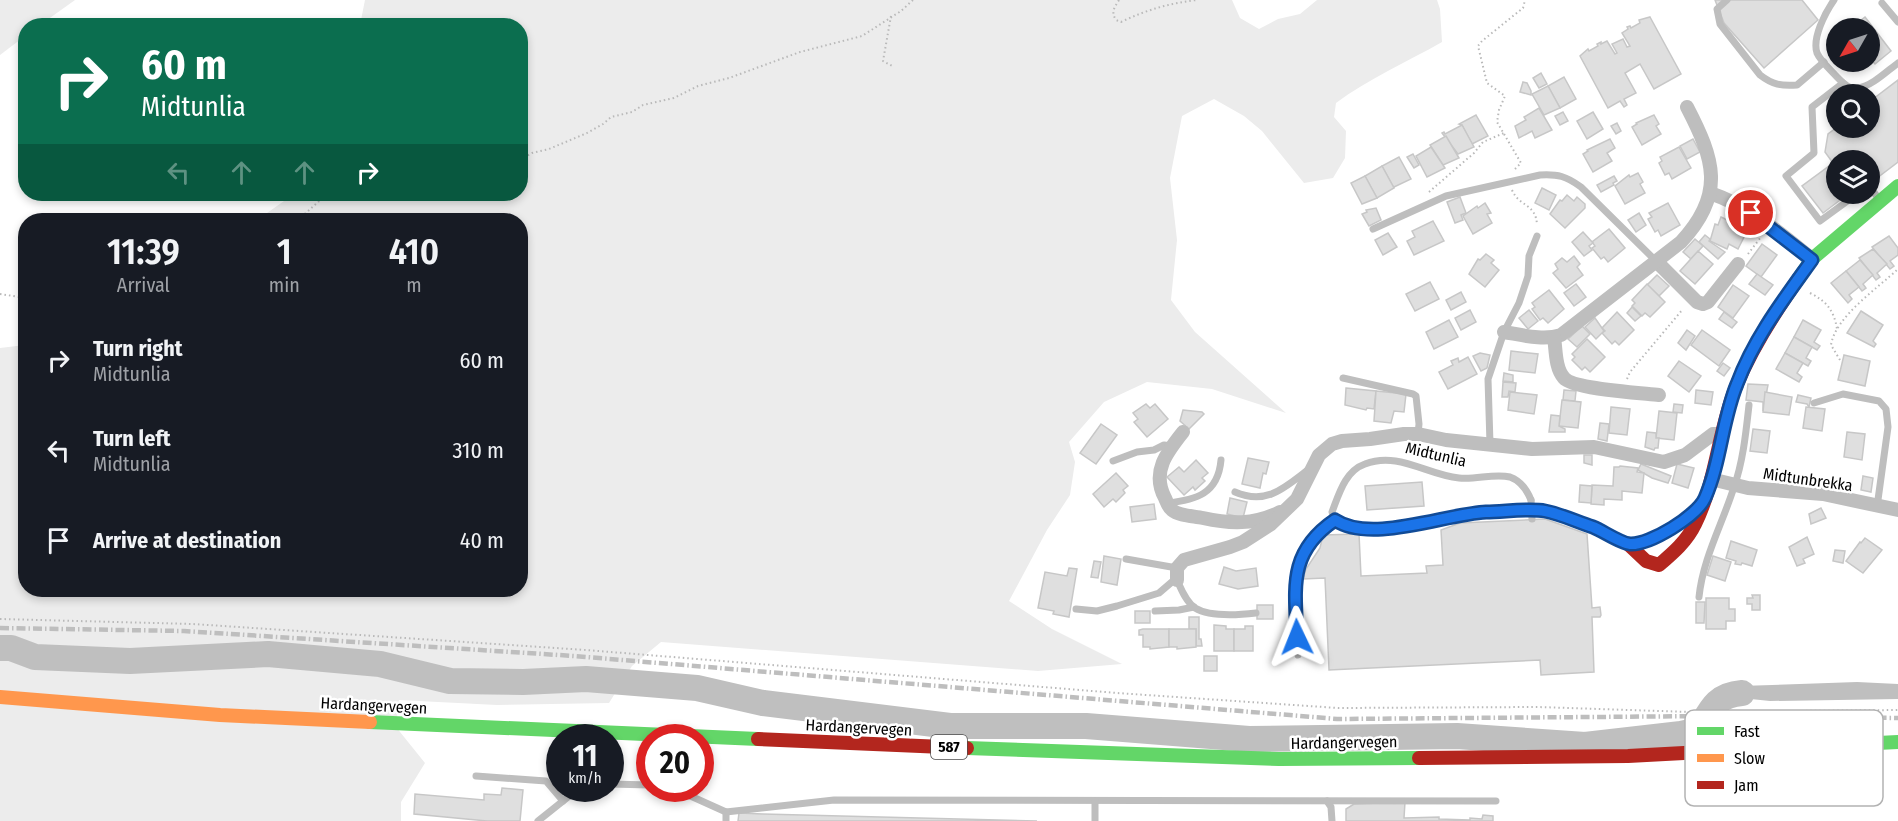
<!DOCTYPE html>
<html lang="en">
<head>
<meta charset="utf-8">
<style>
	:root { --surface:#171b24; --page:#20242c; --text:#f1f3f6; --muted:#9ea1a6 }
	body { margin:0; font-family:"Fira Sans Condensed",sans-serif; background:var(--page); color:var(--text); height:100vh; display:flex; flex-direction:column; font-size:22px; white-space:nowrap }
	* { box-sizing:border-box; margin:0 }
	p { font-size:20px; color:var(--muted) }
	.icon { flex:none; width:33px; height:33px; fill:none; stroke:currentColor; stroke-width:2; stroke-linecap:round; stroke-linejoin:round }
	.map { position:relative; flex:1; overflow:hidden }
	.details { position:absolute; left:18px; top:213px; width:510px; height:384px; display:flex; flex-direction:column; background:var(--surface); border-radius:24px; box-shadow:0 3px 9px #0003 }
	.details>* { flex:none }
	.hud { position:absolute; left:18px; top:18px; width:510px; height:183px; border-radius:24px; box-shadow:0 3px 9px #0003; background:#0b6e4f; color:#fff; overflow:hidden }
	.needle { width:39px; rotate:231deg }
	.tools { position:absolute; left:1826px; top:18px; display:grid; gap:12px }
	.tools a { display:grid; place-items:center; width:54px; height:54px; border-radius:50%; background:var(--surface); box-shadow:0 3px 9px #0003; font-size:30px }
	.speed { position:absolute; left:546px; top:724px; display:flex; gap:12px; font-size:30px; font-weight:700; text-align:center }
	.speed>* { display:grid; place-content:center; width:78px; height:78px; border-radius:50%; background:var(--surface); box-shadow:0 3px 9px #0003; line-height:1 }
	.speed small { font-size:15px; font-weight:400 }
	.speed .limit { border:9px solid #d22; background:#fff; color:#111 }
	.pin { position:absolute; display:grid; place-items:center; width:51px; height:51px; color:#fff; margin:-26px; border:3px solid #fff; border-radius:50%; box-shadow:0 2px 6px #0007 }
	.me { position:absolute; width:66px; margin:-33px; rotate:358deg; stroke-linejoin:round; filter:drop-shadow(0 0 4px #0008) }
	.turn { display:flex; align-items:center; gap:21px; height:126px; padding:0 24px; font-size:27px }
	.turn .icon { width:78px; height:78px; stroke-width:2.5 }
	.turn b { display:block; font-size:42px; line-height:51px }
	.lanes { display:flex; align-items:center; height:57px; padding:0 24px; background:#0003; justify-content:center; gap:30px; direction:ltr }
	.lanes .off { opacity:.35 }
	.eta { display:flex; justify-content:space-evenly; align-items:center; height:102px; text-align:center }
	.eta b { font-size:36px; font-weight:600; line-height:42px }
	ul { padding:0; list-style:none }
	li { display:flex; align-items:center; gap:18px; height:90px; padding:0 24px }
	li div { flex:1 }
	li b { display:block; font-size:22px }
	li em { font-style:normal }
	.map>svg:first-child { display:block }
</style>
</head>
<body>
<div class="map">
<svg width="1898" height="821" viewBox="0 0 1898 821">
	<rect width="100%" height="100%" fill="#fff"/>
	<!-- green -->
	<g fill="#ececec">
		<polygon points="0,0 75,0 40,25 26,26 25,36 0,55"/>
		<path d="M365 0H1232L1240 18 1259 29 1278 19 1300 14 1317 0H1437L1440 9 1442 42C1407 62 1368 79 1336 103L1334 117 1346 131 1345 158 1333 178 1304 183 1262 131 1244 116 1214 99 1182 116 1170 178 1177 240 1171 300 1195 332 1286 413 1212 389 1147 382 1104 402 1069 442 1075 462 1070 495 1047 530 1009 601 1052 629 1122 664 1038 671 661 642 632 666 609 703 497 705 399 700 396 727 425 763 401 802V821H0V348L25 345 26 590H520V220H240L267 213 294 194H520V26L360 25Z"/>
	</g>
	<!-- water -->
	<polygon fill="#bfbfbf" points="1857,682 1898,684 1898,699 1770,701 1741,698 1728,701 1718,708 1705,708 1720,690 1740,686"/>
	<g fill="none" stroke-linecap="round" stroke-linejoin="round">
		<!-- river -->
		<path stroke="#bfbfbf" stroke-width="26" d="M0 648H11L35 657 130 661 268 654 380 664 450 681 523 682 586 679 697 688 763 703 950 726H1086L1249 739 1457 736 1585 745 1681 734 1699 730C1711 709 1716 695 1742 693"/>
	</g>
	<!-- building -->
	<g fill="#dfdfdf" stroke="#c7c7c7" stroke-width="1.5">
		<polygon points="1715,0 1802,0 1818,20 1764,68 1724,23"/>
		<polygon points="1650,17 1681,74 1654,89 1640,64 1625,73 1636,93 1624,99 1627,105 1624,107 1620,101 1608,108 1580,56 1588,49 1589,51 1598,46 1597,44 1601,42 1601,44 1607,41 1615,54 1617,53 1612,44 1623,39 1627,47 1630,46 1622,33 1628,29 1627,27 1630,26 1631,28 1640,23 1639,20"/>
		<polygon points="1865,17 1891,51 1875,64 1869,57 1869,28 1851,28"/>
		<polygon points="1541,73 1547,84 1539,88 1533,78"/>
		<polygon points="1564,77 1576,99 1560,108 1548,86"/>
		<polygon points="1898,80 1898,162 1877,178 1869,167 1869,160 1836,160 1836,194 1848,194 1823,213 1802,186 1833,163 1825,152 1828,134 1836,128 1869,128 1869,102"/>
		<polygon points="1523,82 1527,83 1531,91 1531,95 1520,92"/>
		<polygon points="1548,86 1560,108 1544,115 1532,94"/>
		<polygon points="1539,108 1552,130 1535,138 1532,131 1519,138 1515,126 1526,120 1524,117"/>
		<polygon points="1563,112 1568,121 1560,125 1555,116"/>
		<polygon points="1593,112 1603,129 1587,139 1577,121"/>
		<polygon points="1476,115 1488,136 1472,144 1462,125 1459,124"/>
		<polygon points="1654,115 1659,124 1656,126 1661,134 1642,145 1632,127 1637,124 1636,123"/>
		<polygon points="1617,123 1621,131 1616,134 1611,126"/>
		<polygon points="1462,125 1474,147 1458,154 1442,133 1444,132 1445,134"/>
		<polygon points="1446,136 1459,158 1443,165 1430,145"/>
		<polygon points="1610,139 1615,148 1607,153 1612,161 1593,172 1583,154 1588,151 1587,150"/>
		<polygon points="1693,139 1700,152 1687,159 1680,146"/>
		<polygon points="1431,147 1445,168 1427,177 1416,156"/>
		<polygon points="1679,147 1691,168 1672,179 1669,173 1665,175 1659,163 1662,161 1660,157"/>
		<polygon points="1413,154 1419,165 1414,168 1407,157"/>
		<polygon points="1399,157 1411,179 1394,187 1394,188 1382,166"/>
		<polygon points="1382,166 1394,188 1377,198 1365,176"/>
		<polygon points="1638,173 1643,182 1640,184 1645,193 1625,204 1615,186 1629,175 1630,177"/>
		<polygon points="1365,176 1377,198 1362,204 1351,183"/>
		<polygon points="1614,176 1617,181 1613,183 1614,185 1601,192 1597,185"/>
		<polygon points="1542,188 1556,195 1549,210 1535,203"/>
		<polygon points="1567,195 1574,201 1577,197 1585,204 1585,208 1565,228 1550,214 1560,200 1562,201"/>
		<polygon points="1460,197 1466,213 1461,215 1463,220 1455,223 1447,202"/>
		<polygon points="1485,203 1491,213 1487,214 1492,223 1473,234 1463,216 1477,206 1478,208"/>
		<polygon points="1668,203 1680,225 1661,236 1658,230 1655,232 1648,219 1652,217 1649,213"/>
		<polygon points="1376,208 1381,220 1369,226 1362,214 1367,212 1366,210"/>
		<polygon points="1639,213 1646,225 1636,232 1628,220"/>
		<polygon points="1721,217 1738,225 1736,231 1745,235 1738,249 1729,244 1727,249 1710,241 1715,224 1718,225"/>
		<polygon points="1433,221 1444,241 1414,255 1407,241 1415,237 1412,231"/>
		<polygon points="1609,229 1625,248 1608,262 1604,257 1601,259 1592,248 1595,246 1592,242"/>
		<polygon points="1583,232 1593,243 1589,246 1592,250 1584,256 1572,242"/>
		<polygon points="1388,233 1397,247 1383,255 1375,240"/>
		<polygon points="1705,235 1710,239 1709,241 1725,252 1718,259 1699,242"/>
		<polygon points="1889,236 1898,248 1898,255 1890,261 1894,266 1890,269 1872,247"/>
		<polygon points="1695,239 1703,246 1691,259 1683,252"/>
		<polygon points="1762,244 1777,255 1761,277 1746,266"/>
		<polygon points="1873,249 1887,264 1877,273 1880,277 1876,280 1859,258"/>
		<polygon points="1698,251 1713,264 1695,284 1680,271"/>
		<polygon points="1486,254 1494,260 1491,263 1499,270 1485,287 1469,274 1478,259 1480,260"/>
		<polygon points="1574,256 1580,264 1577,267 1583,275 1566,288 1553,273 1558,269 1555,264 1562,258 1567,262"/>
		<polygon points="1860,260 1873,275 1863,284 1866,288 1862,291 1846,271"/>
		<polygon points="1846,271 1859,287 1849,295 1852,299 1848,303 1831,283"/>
		<polygon points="1757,274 1773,285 1765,295 1749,284"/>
		<polygon points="1657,275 1669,286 1659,296 1647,285"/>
		<polygon points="1430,282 1439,299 1415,311 1406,294"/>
		<polygon points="1576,284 1586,297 1574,306 1564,293"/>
		<polygon points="1647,284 1665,302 1650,317 1645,313 1642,316 1632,306 1635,303 1632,300"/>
		<polygon points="1733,285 1749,296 1733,318 1718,307"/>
		<polygon points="1549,290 1564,309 1548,323 1543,318 1540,320 1532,309 1535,307 1532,303"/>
		<polygon points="1461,292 1466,302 1451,310 1446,300"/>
		<polygon points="1632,307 1641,316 1635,321 1627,313"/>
		<polygon points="1470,310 1476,322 1461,330 1455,318"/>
		<polygon points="1529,310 1538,321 1528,329 1519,318"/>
		<polygon points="1861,311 1883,325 1873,341 1876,344 1874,347 1847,333"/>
		<polygon points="1617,312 1634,330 1619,345 1615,341 1612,344 1602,333 1605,331 1602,328"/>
		<polygon points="1724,312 1737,322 1732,328 1719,319"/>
		<polygon points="1595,318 1604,331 1596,339 1585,327"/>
		<polygon points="1449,320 1458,337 1434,349 1426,332"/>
		<polygon points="1803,320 1821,330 1814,342 1820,346 1817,350 1794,337"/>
		<polygon points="1582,326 1590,334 1577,347 1568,339"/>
		<polygon points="1687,330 1695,336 1686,350 1678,343"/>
		<polygon points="1702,330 1730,350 1719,366 1691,345"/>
		<polygon points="1794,337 1812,347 1806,358 1811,361 1808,366 1785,353"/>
		<polygon points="1587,339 1605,357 1590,372 1585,367 1582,370 1572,360 1575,357 1572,354"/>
		<polygon points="1511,351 1538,354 1535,373 1509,370"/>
		<polygon points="1480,353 1490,355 1487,368 1481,371 1473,356"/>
		<polygon points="1785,353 1803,363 1797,373 1802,377 1799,382 1776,369"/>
		<polygon points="1844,355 1870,361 1865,386 1838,380"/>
		<polygon points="1468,357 1477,374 1448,389 1439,372 1453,365 1451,361 1458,358 1459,362"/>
		<polygon points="1679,361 1701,376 1689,392 1668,376"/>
		<polygon points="1723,363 1730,368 1724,376 1717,371"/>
		<polygon points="1504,373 1513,375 1513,382 1503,381"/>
		<polygon points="1503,382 1516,383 1515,392 1509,391 1508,397 1502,397"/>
		<polygon points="1748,384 1768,385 1763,411 1763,402 1746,400"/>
		<polygon points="1346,388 1376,391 1374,409 1367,408 1366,410 1345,405"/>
		<polygon points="1564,390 1576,391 1575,401 1563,400"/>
		<polygon points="1696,390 1713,392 1711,405 1695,403"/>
		<polygon points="1376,391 1406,394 1404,412 1394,411 1391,423 1374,421"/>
		<polygon points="1510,392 1537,395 1534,414 1508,410"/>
		<polygon points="1765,392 1792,397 1789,415 1763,412"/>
		<polygon points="1798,395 1811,398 1809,407 1807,404 1796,402"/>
		<polygon points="1562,400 1581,402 1578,428 1559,426"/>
		<polygon points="1146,404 1150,408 1155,404 1168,419 1147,437 1134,422 1138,419 1133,413"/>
		<polygon points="1674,404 1683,405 1682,413 1673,412"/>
		<polygon points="1611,407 1630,409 1627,435 1609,433"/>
		<polygon points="1806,407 1825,409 1822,431 1803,428"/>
		<polygon points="1183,410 1202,412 1204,414 1189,429 1180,421"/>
		<polygon points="1659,411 1677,413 1674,440 1656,438"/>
		<polygon points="1551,415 1560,416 1559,426 1565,429 1565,432 1549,432"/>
		<polygon points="1600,423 1609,424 1607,441 1598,439"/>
		<polygon points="1101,424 1117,435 1096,464 1080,453"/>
		<polygon points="1753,429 1770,431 1767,453 1750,451"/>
		<polygon points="1647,432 1656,433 1656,438 1659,438 1658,448 1655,448 1654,450 1645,447"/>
		<polygon points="1847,432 1865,434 1862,460 1844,457"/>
		<polygon points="1584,455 1592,455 1592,465 1584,463"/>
		<polygon points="1248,458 1269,462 1266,474 1263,473 1260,488 1242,484"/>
		<polygon points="1196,460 1208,473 1202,478 1205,481 1195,490 1193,487 1184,495 1167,477 1179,467 1184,472"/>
		<polygon points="1641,464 1671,476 1668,483 1652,478 1638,470"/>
		<polygon points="1677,464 1694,468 1688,488 1672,483"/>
		<polygon points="1620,466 1638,468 1637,472 1644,473 1642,493 1622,491 1622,500 1604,499 1604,505 1591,504 1592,485 1613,486 1614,467 1619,467"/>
		<polygon points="1116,473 1128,486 1123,490 1125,493 1116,502 1113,499 1104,507 1093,494"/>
		<polygon points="1863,476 1873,478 1871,492 1861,490"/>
		<polygon points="1422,482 1424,506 1367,510 1365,486"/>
		<polygon points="1580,485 1592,486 1591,503 1579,502"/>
		<polygon points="1230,498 1247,502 1243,518 1227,514"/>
		<polygon points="1154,504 1156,519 1132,522 1130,507"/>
		<polygon points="1821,508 1826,518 1811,524 1809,514"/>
		<polygon points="1545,519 1587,534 1592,608 1600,607 1601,615 1600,617 1592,617 1594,672 1541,675 1540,660 1329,670 1325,578 1303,579 1306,569 1320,548 1323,535 1359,534 1361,576 1427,573 1426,566 1443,565 1441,530 1460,523"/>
		<polygon points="1807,537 1814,554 1803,559 1805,563 1797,566 1789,547"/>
		<polygon points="1865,538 1882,550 1863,573 1846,561 1860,542 1861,543"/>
		<polygon points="1731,541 1757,550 1752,566 1742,563 1741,565 1735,564 1736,561 1726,558"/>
		<polygon points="1835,550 1845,551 1843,563 1833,561"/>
		<polygon points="1104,556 1121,559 1117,585 1101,582"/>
		<polygon points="1713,556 1731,562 1725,581 1707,575"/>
		<polygon points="1094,561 1101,562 1098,578 1091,577"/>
		<polygon points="1224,567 1236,571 1256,568 1258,586 1238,589 1219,584"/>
		<polygon points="1069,568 1077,569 1069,617 1053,614 1054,611 1038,608 1045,572 1067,576"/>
		<polygon points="1752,595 1760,595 1760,610 1752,610 1752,604 1747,604 1747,598 1753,598"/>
		<polygon points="1706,598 1729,598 1729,609 1735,609 1735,621 1726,621 1726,629 1706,629"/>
		<polygon points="1696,602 1705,602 1704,623 1696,623"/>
		<rect x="1257" y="605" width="16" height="14"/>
		<rect x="1135" y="611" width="15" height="12"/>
		<polygon points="1189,617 1199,617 1199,639 1201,639 1202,646 1196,646 1196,629 1189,629"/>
		<polygon points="1214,625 1226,626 1226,629 1234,629 1234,651 1214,651"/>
		<polygon points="1245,626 1253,626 1253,651 1234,651 1234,629 1245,629"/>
		<polygon points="1143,629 1169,629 1169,647 1150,649 1150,647 1143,647 1143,635 1139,635 1139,630"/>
		<polygon points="1169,629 1196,629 1196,647 1177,649 1177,647 1169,647"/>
		<rect x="1204" y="656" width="13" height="15"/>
		<polygon points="502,788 523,790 520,821 487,821 414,814 415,794 484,800 484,794 501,795"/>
		<polygon points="1405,802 1404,818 1439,817 1439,819 1470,820 1470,818 1482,819 1483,815 1493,816 1493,821 1346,821 1346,809 1354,804"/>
		<polygon points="739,813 763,814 1037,821 738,821"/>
	</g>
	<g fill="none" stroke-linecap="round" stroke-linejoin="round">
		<!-- path -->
		<g stroke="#b9b9b9" stroke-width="2" stroke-dasharray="1.5 3" stroke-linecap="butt">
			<path d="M1119 0C1114 8 1111 12 1116 20L1121 22C1146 10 1170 3 1197 0"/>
			<polyline points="891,16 883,61 894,67"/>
			<polyline points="520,160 532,153 549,149 587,133 603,124 611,117 632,112 643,105 674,98 698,86 729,78 800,52 862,36 901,11 913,0"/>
			<polyline points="1515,169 1521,163 1497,122 1499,110 1505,96 1487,83 1478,46 1482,41 1523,8 1525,0"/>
			<path d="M1512 190C1519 207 1536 203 1537 225"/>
			<polyline points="1429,192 1474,153 1483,142 1504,133"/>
			<polyline points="298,220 327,194"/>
			<polyline points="1748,254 1761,237"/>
			<path d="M1810 293C1826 301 1834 310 1837 329"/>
			<polyline points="0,294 26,298"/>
			<path d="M1840 360 1831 345C1835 317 1878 288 1898 269"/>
			<polyline points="1627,379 1630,372 1683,309"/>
			<polyline points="0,619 193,624 586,650 1117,693 1338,708 1538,707 1690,712 1898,710"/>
		</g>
		<!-- lane -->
		<g stroke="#bebebe" stroke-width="7">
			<path d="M1727 0 1717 9 1720 24 1760 75C1773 85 1781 86 1797 85L1824 62"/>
			<path d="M1834 0C1825 13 1812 38 1817 53 1821 62 1832 71 1838 78 1844 84 1850 90 1858 88 1872 86 1887 71 1898 63"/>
			<polyline points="1882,3 1898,22"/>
			<polyline points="1843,83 1812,107 1814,153 1786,176 1820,221 1857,194"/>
			<polyline points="1869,186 1879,199"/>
			<path d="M1373 229 1446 196 1540 175C1558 174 1566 176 1581 187L1656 261"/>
			<polyline points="1343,378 1413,394 1416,396 1419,424 1418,434"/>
			<polyline points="1814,403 1843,394 1879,401 1886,409 1888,427 1877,507"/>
			<polyline points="1490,444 1488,379 1504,332 1519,303 1528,276 1529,256 1537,236"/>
			<polyline points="1113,461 1137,452 1154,450 1164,445 1172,446"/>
			<path d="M1235 492C1267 506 1285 487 1309 469"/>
			<path d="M1531 500C1527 490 1521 481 1510 477 1494 473 1476 480 1459 478 1427 475 1398 451 1365 464 1345 471 1339 494 1332 512 1338 548 1458 514 1483 512 1499 512 1533 508 1547 511 1566 517 1585 523 1603 531 1611 534 1619 541 1627 543 1649 549 1681 522 1694 509"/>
			<path d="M1167 503C1196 500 1218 494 1221 460"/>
			<polyline points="1126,559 1177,568"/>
			<path d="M1699 597C1703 558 1722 525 1734 487 1743 462 1746 432 1749 405"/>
			<path d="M1076 609 1097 611 1117 606 1159 593 1173 581 1177 580C1181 589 1186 602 1195 608 1210 617 1239 615 1256 613"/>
			<polyline points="1155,611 1179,610 1194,607"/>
			<path d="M1298 655C1296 601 1283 555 1335 520"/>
			<polyline points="476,776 546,781 563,801"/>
			<polyline points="610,784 650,785"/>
			<polyline points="675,789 726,812 834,800 1496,801"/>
			<polyline points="1327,801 1331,807 1332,821"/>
			<polyline points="726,812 726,821"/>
			<polyline points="538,821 578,789"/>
			<polyline points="1095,821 1095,801"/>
		</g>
		<!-- street -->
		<g stroke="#bebebe" stroke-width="14">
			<path d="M1710 193C1749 206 1780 233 1812 259"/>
			<polyline points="1656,261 1697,302 1703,304 1708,302 1738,264"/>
			<path d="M1504 332C1522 335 1544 341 1561 335L1681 242C1726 194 1714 159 1687 107"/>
			<path d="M1554 337C1556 350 1555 368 1564 378 1573 389 1641 393 1659 395"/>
			<path d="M1183 432C1167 452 1151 472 1165 498 1167 502 1168 507 1172 510 1179 516 1194 516 1203 518 1230 524 1254 525 1280 512"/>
			<polyline points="1711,479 1748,488 1823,494 1898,510"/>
			<polyline points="1177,580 1177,568 1184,560 1230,547 1243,542 1271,524 1297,499 1319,455 1332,444 1342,441 1370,439 1404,434 1418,434 1446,440 1532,449 1594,447 1664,462 1685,455 1713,434 1723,434"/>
		</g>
		<!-- fast -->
		<g stroke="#63d668" stroke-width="14">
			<polyline points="1799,278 1812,259 1898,186"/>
			<polyline points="370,722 758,739"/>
			<polyline points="967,748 1279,759 1419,758"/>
			<polyline points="1777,748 1898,742"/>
		</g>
		<!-- slow -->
		<polyline stroke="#ff974d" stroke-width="14" points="0,697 220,715 370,722"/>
		<!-- jam -->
		<g stroke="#b3261e" stroke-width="14">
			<path d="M1628 544 1646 561 1659 565C1673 553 1687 541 1695 524 1717 480 1718 429 1737 384 1753 346 1775 312 1799 278"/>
			<polyline points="758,739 967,748"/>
			<polyline points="1419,758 1628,756 1777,748"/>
		</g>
		<!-- rail -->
		<polyline stroke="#bebebe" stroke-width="4.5" stroke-dasharray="9 3 1.5 3" stroke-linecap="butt" points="0,628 184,631 574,656 1337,719 1717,716 1898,718"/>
		<!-- lane-bridge -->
		<polyline stroke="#bebebe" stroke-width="7" points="1531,500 1532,519"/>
	</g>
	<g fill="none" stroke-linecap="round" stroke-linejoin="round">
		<!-- route casing -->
		<g stroke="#114b97" stroke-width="15">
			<path id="route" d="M1297 637C1295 587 1288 552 1335 520 1371 544 1445 514 1486 512 1503 512 1529 508 1545 511 1561 514 1577 522 1593 527 1603 531 1620 543 1630 544 1650 545 1697 516 1705 498 1721 462 1722 420 1737 384 1754 338 1784 299 1812 260L1751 213"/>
		</g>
		<!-- route -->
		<use href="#route" stroke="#1a73e8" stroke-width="10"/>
	</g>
	<g text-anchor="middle" stroke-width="5" stroke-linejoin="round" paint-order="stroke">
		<!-- shield labels -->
		<rect fill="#fff" stroke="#4c4c4c" stroke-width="1.5" x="931" y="735" width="36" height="24" rx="4.5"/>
		<g font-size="15" font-weight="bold" fill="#000">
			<text x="949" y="752">587</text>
		</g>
		<!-- street labels -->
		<g font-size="16" fill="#000" stroke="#fff">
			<text transform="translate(1436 454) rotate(13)" y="6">Midtunlia</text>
			<text transform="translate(1808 479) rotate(8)" y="6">Midtunbrekka</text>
			<text transform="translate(374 705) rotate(3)" y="6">Hardangervegen</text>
			<text transform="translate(859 727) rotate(3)" y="6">Hardangervegen</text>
			<text transform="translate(1344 742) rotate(-1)" y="6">Hardangervegen</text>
		</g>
	</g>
	<!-- legend -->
	<rect x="1685" y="710" width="198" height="96" rx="9" fill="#fff" stroke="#b2b2b2" stroke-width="1.5"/>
	<rect x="1697" y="727" width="27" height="8" fill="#63d668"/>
	<rect x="1697" y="754" width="27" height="8" fill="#ff974d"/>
	<rect x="1697" y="781" width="27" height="8" fill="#b3261e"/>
	<g font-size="16" fill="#000">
		<text x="1734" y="737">Fast</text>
		<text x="1734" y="764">Slow</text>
		<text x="1734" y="791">Jam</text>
	</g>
</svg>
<div class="tools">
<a><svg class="needle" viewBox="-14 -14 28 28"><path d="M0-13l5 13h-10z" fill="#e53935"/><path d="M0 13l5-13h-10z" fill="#9ea1a6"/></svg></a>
<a><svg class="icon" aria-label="search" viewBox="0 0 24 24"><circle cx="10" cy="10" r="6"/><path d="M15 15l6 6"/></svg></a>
<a><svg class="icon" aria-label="layers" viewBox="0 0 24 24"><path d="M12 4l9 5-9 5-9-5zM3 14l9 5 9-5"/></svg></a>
</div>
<div class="speed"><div>11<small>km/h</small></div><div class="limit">20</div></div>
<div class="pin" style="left:1751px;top:213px;background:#d93025"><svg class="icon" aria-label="arrive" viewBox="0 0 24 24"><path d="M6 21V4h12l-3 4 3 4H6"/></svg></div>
<svg class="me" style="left:1297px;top:637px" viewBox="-20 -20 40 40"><path d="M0-17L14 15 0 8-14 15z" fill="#1a73e8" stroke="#fff" stroke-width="4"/></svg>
<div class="hud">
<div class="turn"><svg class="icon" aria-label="right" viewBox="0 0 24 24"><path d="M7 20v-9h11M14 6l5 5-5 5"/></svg><div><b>60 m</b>Midtunlia</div></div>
<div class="lanes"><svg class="icon off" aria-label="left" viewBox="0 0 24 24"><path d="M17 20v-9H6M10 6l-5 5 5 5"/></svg><svg class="icon off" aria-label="ahead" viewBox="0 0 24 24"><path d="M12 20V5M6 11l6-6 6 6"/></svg><svg class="icon off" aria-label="ahead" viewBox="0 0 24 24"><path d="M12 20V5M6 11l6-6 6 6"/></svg><svg class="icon" aria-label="right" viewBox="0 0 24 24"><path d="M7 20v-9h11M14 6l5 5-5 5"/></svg></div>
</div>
<section class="details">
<div class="eta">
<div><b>11:39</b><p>Arrival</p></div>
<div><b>1</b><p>min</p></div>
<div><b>410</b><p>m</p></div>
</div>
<ul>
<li><svg class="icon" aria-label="right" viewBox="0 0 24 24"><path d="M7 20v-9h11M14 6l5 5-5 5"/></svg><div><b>Turn right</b><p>Midtunlia</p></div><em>60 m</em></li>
<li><svg class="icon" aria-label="left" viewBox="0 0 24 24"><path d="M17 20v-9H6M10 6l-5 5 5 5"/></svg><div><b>Turn left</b><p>Midtunlia</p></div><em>310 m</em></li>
<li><svg class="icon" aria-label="arrive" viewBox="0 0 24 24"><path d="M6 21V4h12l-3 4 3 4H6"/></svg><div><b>Arrive at destination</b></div><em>40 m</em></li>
</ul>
</section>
</div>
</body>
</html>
